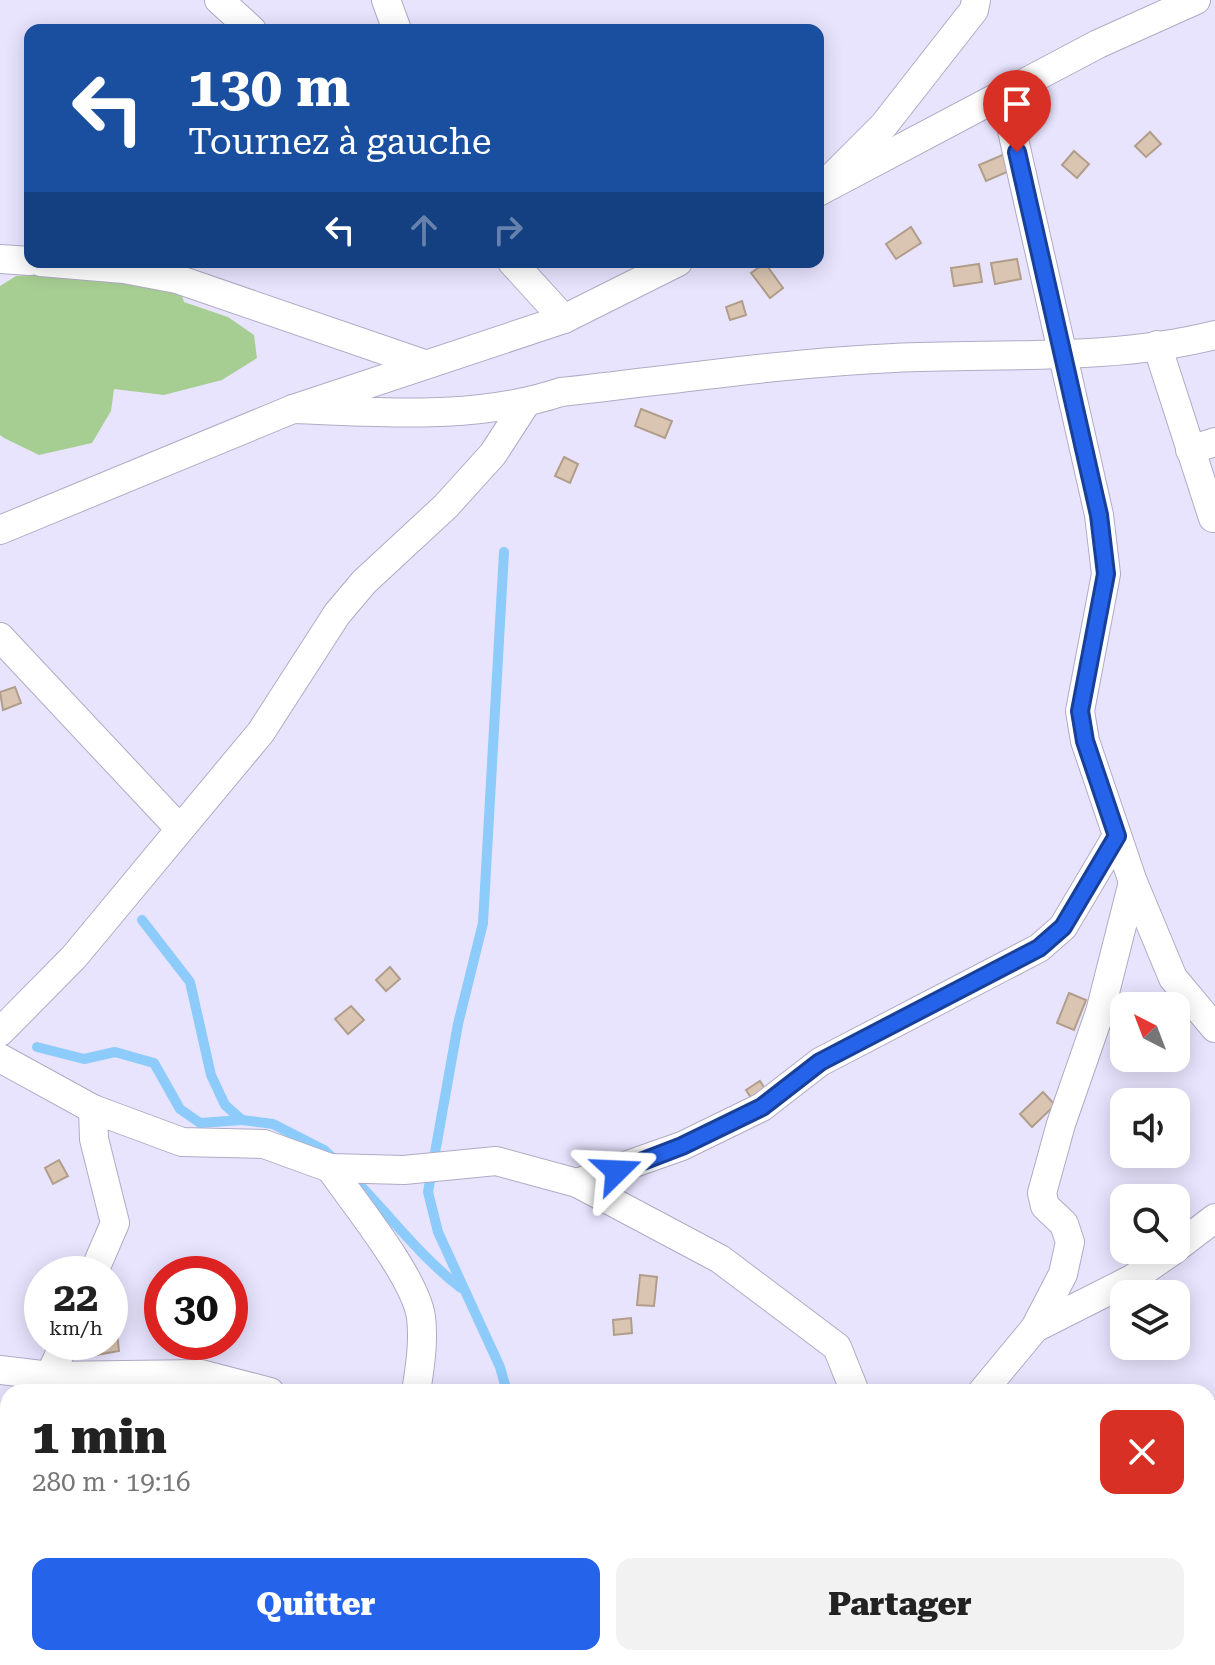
<!DOCTYPE html>
<html lang="fr">
<head>
<meta charset="utf-8">
<style>
	:root { --surface:#fff; --page:#f2f2f2; --text:#222; --muted:#767676; --accent:#2563eb }
	body { margin:0; font-family:"Roboto Serif",serif; background:var(--page); color:var(--text); height:100vh; display:flex; flex-direction:column; font-size:30px; white-space:nowrap }
	* { box-sizing:border-box; margin:0 }
	p { font-size:26px; color:var(--muted) }
	.icon { flex:none; width:44px; height:44px; fill:none; stroke:currentColor; stroke-width:2; stroke-linecap:round; stroke-linejoin:round }
	.map { position:relative; flex:1; overflow:hidden }
	.side { position:absolute; left:0px; top:1384px; width:1216px; height:282px; display:flex; flex-direction:column; background:var(--surface); border-radius:24px 24px 0 0; box-shadow:0 4px 20px #0003 }
	.side>* { flex:none }
	.guide { position:absolute; left:24px; top:24px; width:800px; height:244px; border-radius:16px; box-shadow:0 4px 20px #0003; background:#1a4fa0; color:#fff; overflow:hidden }
	.needle { width:52px; rotate:318deg }
	.tools { position:absolute; left:1110px; top:992px; display:grid; gap:16px }
	.tools a { display:grid; place-items:center; width:80px; height:80px; border-radius:16px; background:var(--surface); box-shadow:0 4px 20px #0003; font-size:40px }
	.speed { position:absolute; left:24px; top:1256px; display:flex; gap:16px; font-size:40px; font-weight:700; text-align:center }
	.speed>* { display:grid; place-content:center; width:104px; height:104px; border-radius:50%; background:var(--surface); box-shadow:0 4px 20px #0003; line-height:1 }
	.speed small { font-size:20px; font-weight:400 }
	.speed .limit { border:12px solid #d22; background:#fff; color:#111 }
	.pin { position:absolute; display:grid; place-items:center; width:68px; height:68px; color:#fff; margin:-82px -34px; border-radius:50% 50% 50% 0; rotate:-45deg; box-shadow:0 0 8px #0007 }
	.pin .icon { rotate:45deg }
	.me { position:absolute; width:88px; margin:-44px; rotate:69deg; stroke-linejoin:round; filter:drop-shadow(0 0 6px #0008) }
	.turn { display:flex; align-items:center; gap:28px; height:168px; padding:0 32px; font-size:36px }
	.turn .icon { width:104px; height:104px; stroke-width:2.5 }
	.turn b { display:block; font-size:56px; line-height:68px }
	.lanes { display:flex; align-items:center; height:76px; padding:0 32px; background:#0003; justify-content:center; gap:40px; direction:ltr }
	.lanes .off { opacity:.35 }
	.round { display:grid; place-items:center; flex:none; width:84px; height:84px; border-radius:16px; background:var(--page) }
	.overview { display:flex; align-items:center; justify-content:space-between; height:136px; padding:0 32px }
	h1 { font-size:48px; font-weight:800; line-height:60px }
	.primary-button { display:flex; gap:16px; margin-top:auto; padding:16px 32px }
	.primary-button a { flex:1; height:92px; border-radius:16px; background:var(--accent); color:#fff; font-size:32px; font-weight:800; line-height:92px; text-align:center }
	.primary-button a+a { background:var(--page); color:var(--text) }
	.map>svg:first-child { display:block }
</style>
</head>
<body>
<div class="map">
<svg width="1215" height="1665" viewBox="0 0 1215 1665">
	<rect width="100%" height="100%" fill="#e9e4fe"/>
	<!-- green -->
	<polygon fill="#a6cd92" points="124,269 177,279 184,302 228,317 254,335 257,358 222,380 164,395 114,389 111,411 92,443 39,455 4,438 0,435 0,286 16,276"/>
	<g fill="none" stroke-linecap="round" stroke-linejoin="round">
		<!-- stream -->
		<g stroke="#8dcbfb" stroke-width="10">
			<polyline points="504,552 483,923 458,1024 428,1192 438,1232 500,1367 507,1392"/>
			<polyline points="142,920 190,982 211,1075 225,1105 242,1120 273,1124 324,1150 335,1160"/>
			<polyline points="37,1047 84,1059 115,1052 154,1063 180,1109 200,1123 242,1120"/>
			<path d="M352 1177C389 1214 420 1257 461 1288"/>
			<polyline points="534,1658 535,1665"/>
		</g>
	</g>
	<!-- building -->
	<g fill="#d9c5b1" stroke="#b09d8a" stroke-width="2">
		<polygon points="1150,132 1161,144 1146,157 1135,146"/>
		<polygon points="1074,151 1089,164 1077,178 1062,165"/>
		<polygon points="1007,153 1014,169 986,181 979,165"/>
		<polygon points="911,227 921,243 896,259 886,244"/>
		<polygon points="1017,259 1021,279 995,284 991,263"/>
		<polygon points="765,263 783,288 770,298 751,273"/>
		<polygon points="979,264 982,282 954,286 951,268"/>
		<polygon points="742,301 746,315 730,320 726,307"/>
		<polygon points="641,409 672,421 665,438 635,426"/>
		<polygon points="564,457 578,464 570,483 555,476"/>
		<polygon points="15,687 21,703 3,710 0,692"/>
		<polygon points="390,967 400,979 386,991 376,980"/>
		<polygon points="1069,993 1086,1000 1074,1030 1057,1023"/>
		<polygon points="351,1006 364,1020 348,1034 335,1019"/>
		<polygon points="760,1081 771,1098 757,1107 746,1090"/>
		<polygon points="1043,1092 1055,1105 1032,1127 1020,1114"/>
		<polygon points="59,1160 68,1176 53,1184 45,1168"/>
		<polygon points="640,1275 657,1277 654,1306 637,1305"/>
		<polygon points="631,1318 632,1333 614,1335 613,1320"/>
		<polygon points="116,1324 119,1351 96,1355 95,1342 110,1342 110,1325"/>
		<polygon points="287,1658 306,1658 307,1665 271,1665 270,1661"/>
	</g>
	<g fill="none" stroke-linecap="round" stroke-linejoin="round">
		<!-- minor casing -->
		<g stroke="#b0abc4" stroke-width="30">
			<g id="minor">
				<polyline points="219,0 252,30"/>
				<polyline points="386,0 397,30"/>
				<polyline points="1004,95 1099,515 1106,574 1080,711 1085,741 1133,882 1173,978 1215,1028"/>
				<polyline points="834,175 884,125 974,10 976,0"/>
				<polyline points="818,192 1098,44 1196,0"/>
				<polyline points="0,259 30,261"/>
				<polyline points="41,262 124,269 177,279 424,364"/>
				<polyline points="512,262 564,319"/>
				<polyline points="1157,345 1213,518"/>
				<path d="M293 409C383 412 474 421 561 392 671 380 783 363 894 358 1001 353 1111 361 1215 335"/>
				<polyline points="1190,450 1215,442"/>
				<polyline points="0,530 293,409 564,319 678,262"/>
				<polyline points="0,637 178,827"/>
				<polyline points="0,1032 74,957 261,732 337,614 364,582 446,506 493,454 526,403"/>
				<polyline points="0,1058 93,1109 182,1142 264,1144 330,1168 404,1170 496,1161 577,1183 720,1259 837,1347 855,1392"/>
				<polyline points="93,1109 94,1139 115,1223 93,1274"/>
				<path d="M330 1168C355 1204 415 1277 421 1317 424 1342 420 1367 416 1392"/>
				<polyline points="577,1183 682,1146 762,1107 820,1062 1039,948 1063,927 1117,836"/>
				<polyline points="1176,1248 1215,1218"/>
				<polyline points="1035,1328 1063,1274 1070,1242 1064,1224 1045,1206 1042,1193 1061,1124 1100,1012 1133,882"/>
				<polyline points="0,1370 50,1376 201,1374 270,1392"/>
				<polyline points="43,1391 65,1342"/>
				<polyline points="982,1392 1035,1328 1132,1279 1174,1250"/>
				<polyline points="1208,1421 1215,1414"/>
				<polyline points="93,1658 99,1665"/>
				<polyline points="334,1665 336,1658"/>
				<polyline points="984,1665 985,1658"/>
			</g>
		</g>
		<!-- minor -->
		<use href="#minor" stroke="#fff" stroke-width="28"/>
	</g>
	<g fill="none" stroke-linecap="round" stroke-linejoin="round">
		<!-- route casing -->
		<g stroke="#184099" stroke-width="20">
			<polyline id="route" points="617,1171 682,1146 762,1107 820,1062 1039,948 1063,927 1117,836 1085,741 1080,711 1106,574 1099,515 1017,152"/>
		</g>
		<!-- route -->
		<use href="#route" stroke="#2563eb" stroke-width="14"/>
	</g>
</svg>
<div class="tools">
<a><svg class="needle" viewBox="-14 -14 28 28"><path d="M0-13l5 13h-10z" fill="#e53935"/><path d="M0 13l5-13h-10z" fill="#767676"/></svg></a>
<a><svg class="icon" aria-label="sound" viewBox="0 0 24 24"><path d="M4 9h4l5-4v14l-5-4H4zM17 9q2 3 0 6"/></svg></a>
<a><svg class="icon" aria-label="search" viewBox="0 0 24 24"><circle cx="10" cy="10" r="6"/><path d="M15 15l6 6"/></svg></a>
<a><svg class="icon" aria-label="layers" viewBox="0 0 24 24"><path d="M12 4l9 5-9 5-9-5zM3 14l9 5 9-5"/></svg></a>
</div>
<div class="speed"><div>22<small>km/h</small></div><div class="limit">30</div></div>
<div class="pin" style="left:1017px;top:152px;background:#d93025"><svg class="icon" aria-label="arrive" viewBox="0 0 24 24"><path d="M6 21V4h12l-3 4 3 4H6"/></svg></div>
<svg class="me" style="left:617px;top:1171px" viewBox="-20 -20 40 40"><path d="M0-17L14 15 0 8-14 15z" fill="#2563eb" stroke="#fff" stroke-width="4"/></svg>
<div class="guide">
<div class="turn"><svg class="icon" aria-label="left" viewBox="0 0 24 24"><path d="M17 20v-9H6M10 6l-5 5 5 5"/></svg><div><b>130 m</b>Tournez à gauche</div></div>
<div class="lanes"><svg class="icon" aria-label="left" viewBox="0 0 24 24"><path d="M17 20v-9H6M10 6l-5 5 5 5"/></svg><svg class="icon off" aria-label="ahead" viewBox="0 0 24 24"><path d="M12 20V5M6 11l6-6 6 6"/></svg><svg class="icon off" aria-label="right" viewBox="0 0 24 24"><path d="M7 20v-9h11M14 6l5 5-5 5"/></svg></div>
</div>
<section class="side">
<div class="overview"><div><h1>1 min</h1><p>280 m · 19:16</p></div><a class="round" style="background:#d93025;color:#fff"><svg class="icon" aria-label="close" viewBox="0 0 24 24"><path d="M6 6l12 12M18 6L6 18"/></svg></a></div>
<div class="primary-button"><a>Quitter</a><a>Partager</a></div>
</section>
</div>
</body>
</html>
